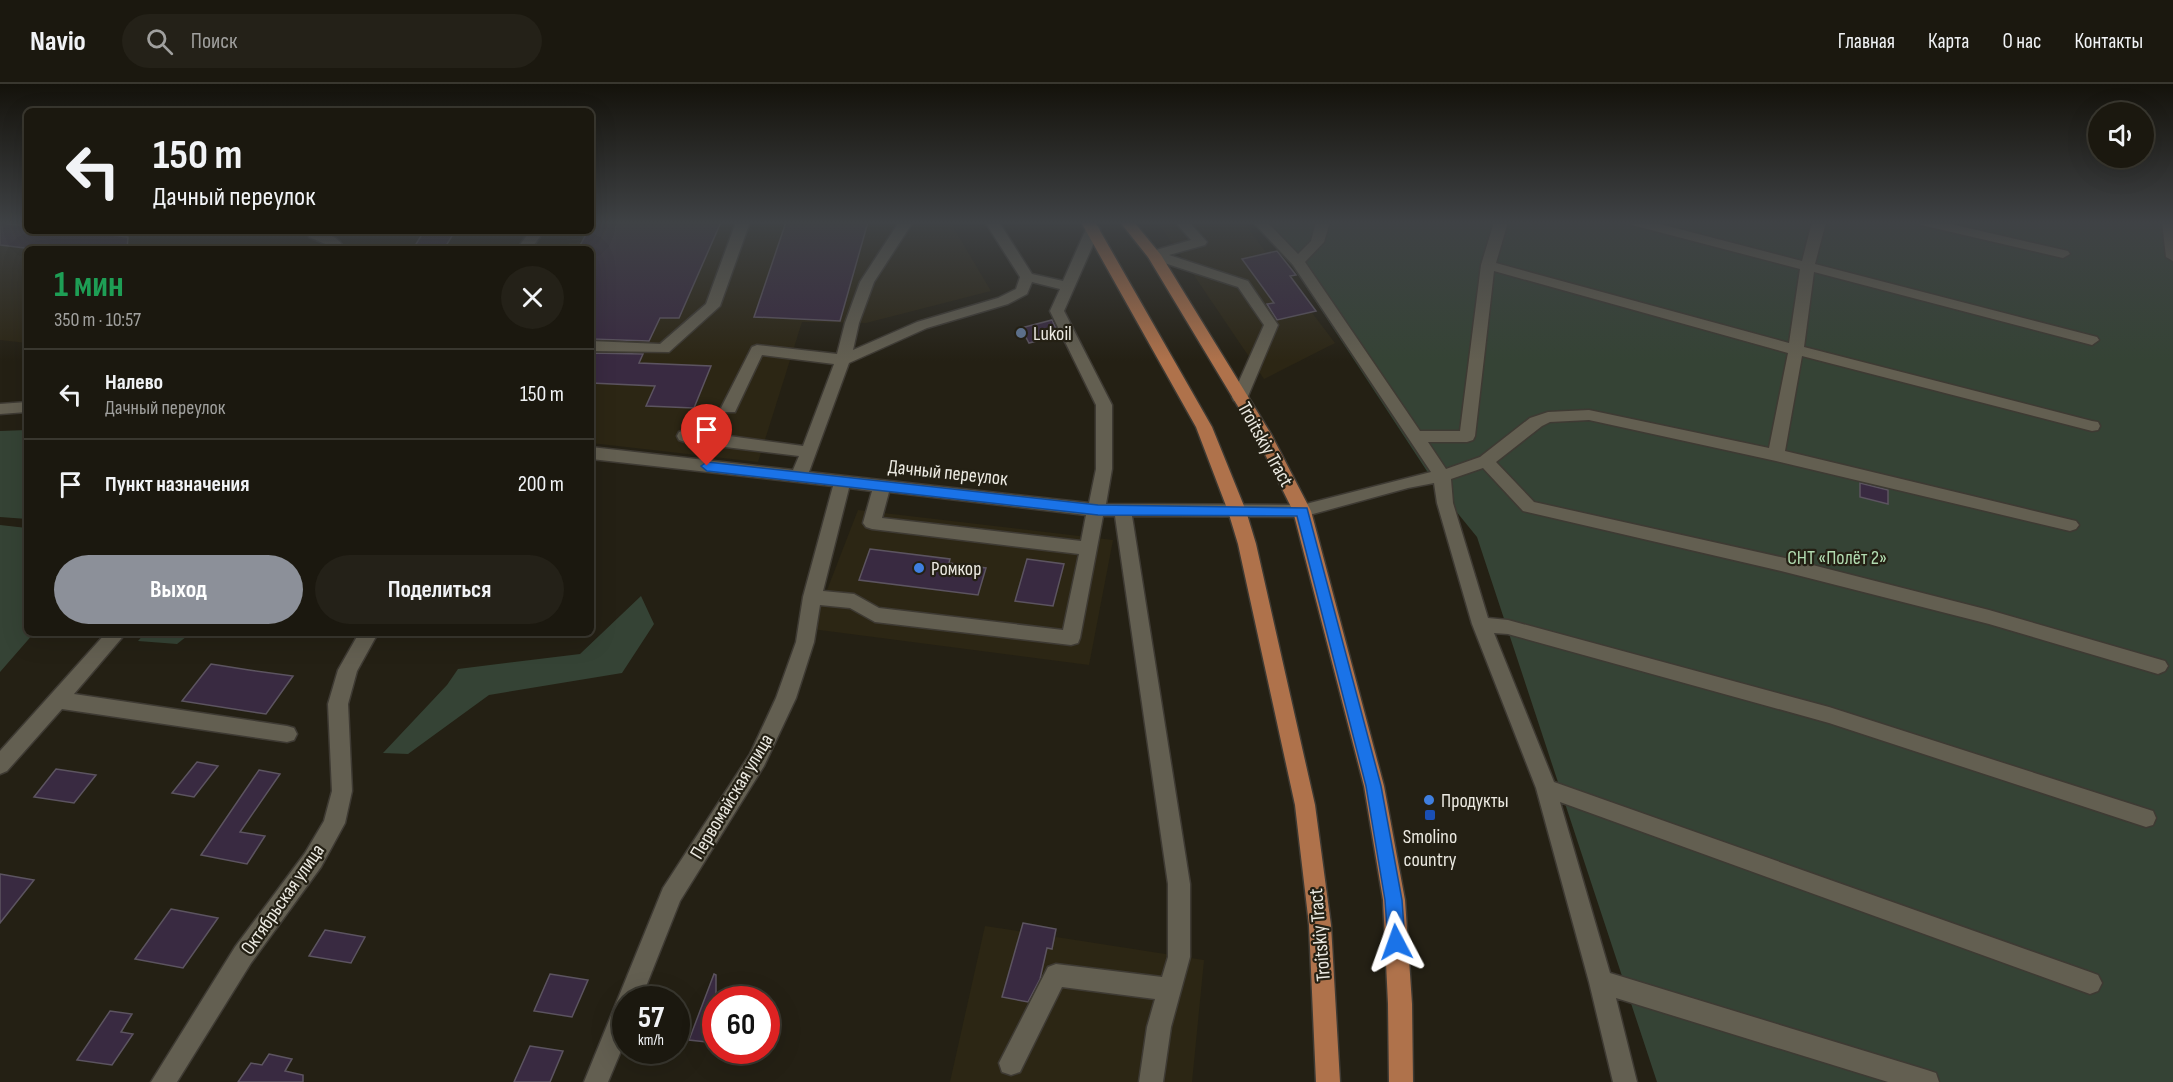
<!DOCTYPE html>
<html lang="ru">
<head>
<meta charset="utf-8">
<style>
	:root { --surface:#1b180f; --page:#242118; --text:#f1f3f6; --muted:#a0a09e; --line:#39372f; --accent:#8c9099 }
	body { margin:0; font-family:"Sofia Sans Condensed",sans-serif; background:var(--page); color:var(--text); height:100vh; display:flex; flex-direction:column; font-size:22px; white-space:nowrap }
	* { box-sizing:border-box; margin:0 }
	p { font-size:20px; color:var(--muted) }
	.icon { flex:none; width:33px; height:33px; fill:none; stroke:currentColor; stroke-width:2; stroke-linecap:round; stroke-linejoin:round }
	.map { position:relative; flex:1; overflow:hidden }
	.panel { position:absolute; left:24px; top:162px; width:570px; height:390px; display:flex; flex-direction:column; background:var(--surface); border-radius:9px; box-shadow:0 6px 24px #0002,0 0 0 2px var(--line) }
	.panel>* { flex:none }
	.guide { position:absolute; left:24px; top:24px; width:570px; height:126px; border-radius:9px; box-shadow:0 6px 24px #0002,0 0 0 2px var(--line); background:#1b180f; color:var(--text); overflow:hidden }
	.fabs { position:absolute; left:2088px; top:18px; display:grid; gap:12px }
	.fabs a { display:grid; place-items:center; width:66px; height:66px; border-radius:50%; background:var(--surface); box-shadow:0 6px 24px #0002,0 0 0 2px var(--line); font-size:30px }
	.speed { position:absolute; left:612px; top:902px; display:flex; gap:12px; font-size:30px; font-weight:700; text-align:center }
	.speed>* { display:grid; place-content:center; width:78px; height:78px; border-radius:50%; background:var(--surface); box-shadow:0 6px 24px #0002,0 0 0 2px var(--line); line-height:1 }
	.speed small { font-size:15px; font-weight:400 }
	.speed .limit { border:9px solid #d22; background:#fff; color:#111 }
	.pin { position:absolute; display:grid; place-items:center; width:51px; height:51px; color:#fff; margin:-62px -26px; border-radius:50% 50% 50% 0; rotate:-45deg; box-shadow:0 0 6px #0007 }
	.pin .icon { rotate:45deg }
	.me { position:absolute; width:66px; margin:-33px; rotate:356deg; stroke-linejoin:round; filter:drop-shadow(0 0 4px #0008) }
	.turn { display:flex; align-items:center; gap:21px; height:126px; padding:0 30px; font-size:27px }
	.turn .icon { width:78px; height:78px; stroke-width:2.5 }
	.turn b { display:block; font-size:42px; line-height:51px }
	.round { display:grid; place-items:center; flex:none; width:63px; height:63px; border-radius:32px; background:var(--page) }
	.summary { display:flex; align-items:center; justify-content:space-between; height:102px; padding:0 30px }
	h1 { font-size:36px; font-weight:700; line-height:45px; color:#1e9e55 }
	.button { display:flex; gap:12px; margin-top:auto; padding:12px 30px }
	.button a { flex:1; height:69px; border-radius:36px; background:var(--accent); color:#fff; font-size:24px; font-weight:700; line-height:69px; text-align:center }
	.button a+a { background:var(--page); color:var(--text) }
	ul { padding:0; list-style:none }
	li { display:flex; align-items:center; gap:18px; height:90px; padding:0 30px; border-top:2px solid var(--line) }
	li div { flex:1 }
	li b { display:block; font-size:22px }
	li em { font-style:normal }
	header { display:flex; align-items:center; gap:36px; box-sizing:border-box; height:84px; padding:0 30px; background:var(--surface); border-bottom:2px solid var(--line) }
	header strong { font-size:28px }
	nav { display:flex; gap:33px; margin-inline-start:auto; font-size:21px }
	.search { width:420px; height:54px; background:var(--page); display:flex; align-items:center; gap:15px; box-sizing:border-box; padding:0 21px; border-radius:33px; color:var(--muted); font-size:22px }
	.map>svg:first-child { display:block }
</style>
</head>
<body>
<header>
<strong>Navio</strong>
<div class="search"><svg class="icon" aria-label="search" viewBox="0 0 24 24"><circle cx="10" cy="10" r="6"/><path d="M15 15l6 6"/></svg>Поиск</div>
<nav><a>Главная</a><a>Карта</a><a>О нас</a><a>Контакты</a></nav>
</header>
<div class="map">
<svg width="2173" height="998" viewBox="0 0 2173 998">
	<rect width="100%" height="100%" fill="#242014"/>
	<!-- built -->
	<g fill="#2c2614">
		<polygon points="0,138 27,138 27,147 591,147 591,138 950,138 991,207 866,239 802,238 758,378 591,359 591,165 27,165 27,259 0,256"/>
		<polygon points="1158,138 1243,138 1335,259 1264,295"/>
		<polygon points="858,426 1113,456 1089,581 812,545"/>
		<polygon points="985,842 1204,876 1192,998 950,998"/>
	</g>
	<!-- green -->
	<g fill="#354335">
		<polygon points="1254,138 2173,138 2173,998 1657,998 1477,453 1442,410 1285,171"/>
		<polygon points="27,346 27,435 0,433 0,347"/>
		<polygon points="0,441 27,444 27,549 34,549 0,588"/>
		<polygon points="641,512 654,540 622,589 489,611 408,670 383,669 447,601 458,585 580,570"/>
		<polygon points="145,549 191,549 177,560 138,557"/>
	</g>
	<!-- building -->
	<g fill="#392a41" stroke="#5c5460" stroke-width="1.5">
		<polygon points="593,138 721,138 679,234 660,234 649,257 591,255 591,165 578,165 588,147 591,147"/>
		<polygon points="786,138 868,138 840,237 754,233"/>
		<polygon points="0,139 27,142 27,147 72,147 128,153 127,165 33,165 0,161"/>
		<polygon points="424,147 455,147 444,165 413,165"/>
		<polygon points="1277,167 1296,191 1290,192 1316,227 1277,236 1267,220 1274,219 1242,175"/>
		<polygon points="1052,236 1059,251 1029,259 1021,244"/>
		<polygon points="591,269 643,270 639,279 711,282 694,324 646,322 655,302 591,299"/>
		<polygon points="1860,399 1888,406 1888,420 1860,413"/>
		<polygon points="870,465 950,475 949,479 986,484 978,511 859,496"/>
		<polygon points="1027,475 1064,480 1053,522 1015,517"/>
		<polygon points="211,580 249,586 293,592 266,630 182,617"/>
		<polygon points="197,678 218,682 194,713 172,709"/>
		<polygon points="56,685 96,691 74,719 34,713"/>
		<polygon points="259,686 280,690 240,748 265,752 247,780 201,771"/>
		<polygon points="0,790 34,796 0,839"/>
		<polygon points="171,825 218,834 183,884 135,875"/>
		<polygon points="1023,839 1056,845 1052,865 1047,864 1040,895 1028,918 1002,913"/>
		<polygon points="325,846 365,853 351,879 309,872"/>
		<polygon points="550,890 588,896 572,933 534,927"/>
		<polygon points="714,890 716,891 716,959 689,956"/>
		<polygon points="110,927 132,930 121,948 133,950 112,981 77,976"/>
		<polygon points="530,962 563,967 550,998 514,998"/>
		<polygon points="269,970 292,975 285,987 303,991 303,998 238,998 251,979 262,981"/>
	</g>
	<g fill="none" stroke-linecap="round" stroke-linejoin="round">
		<!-- minor casing -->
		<g stroke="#3e3a33" stroke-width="3">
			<g id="minor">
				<polygon points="736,138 750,138 720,222 669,268 591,267 591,257 660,260 706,220"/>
				<path d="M899 138H913L874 198 859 239 853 266 917 238 998 214 1016 205 1020 193 985 138H999L1032 190 1063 197 1086 145 1093 141 1098 142 1100 145 1064 227 1112 321V385L1106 420 1302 421 1431 388 1293 181 1253 138H1267L1298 170 1311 157 1316 138H1330L1324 158 1305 178 1420 347H1460L1481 181 1494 138H1508L1496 179 1789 259 1800 185 1632 141 1630 138H1652L1802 177 1812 138H1826L1815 180 2097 253 2099 256 2092 261 1814 188 1804 263 2092 337 2098 338 2100 342 2098 346 2092 347 1802 272 1785 367 2076 437 2079 441 2076 445 2070 447 1776 377 1589 336 1550 338 1542 342 1496 378 1534 418 1785 474 1989 526 2165 577 2168 582 2165 587 2158 590 1989 540 1785 488 1523 427 1483 384 1451 395 1453 419 1488 534 1508 536 1829 623 2153 727 2156 734 2153 741 2146 743 1829 639 1508 550 1494 549 1554 698 2090 888 2098 891 2102 899 2098 907 2090 910 1560 718 1610 889 1927 986 1936 989 1939 998H1888L1616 914 1637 998H1613L1589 898 1536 704 1472 540 1437 419 1434 399 1408 404 1302 433 1132 432 1190 800V873L1171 943 1163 998H1139L1147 943 1155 915 1062 903 1020 988 1011 991 1002 988 999 979 1048 883 1056 880 1162 893 1168 873V800L1115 432H1103L1080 554 1078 559 1071 561 875 538 850 524 820 521 814 558 796 614 764 682 680 817 641 915H626V955L608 998H584L663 804 750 670 776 614 796 558 803 513 833 402 591 375V363L793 386 799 372 685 358 679 356 677 352 679 348 685 346 803 362 834 280 762 271 735 328H723L721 324 752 263 757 261 837 270 845 239 860 198ZM1494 187 1788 269 1769 364 1589 326 1548 328 1530 334 1480 373 1446 385 1428 358H1467L1473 356 1475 352ZM1032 198 1060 205 1050 227 1096 321V385L1089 419 809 388 849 279 927 244 1008 220 1027 210ZM849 404 872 407 863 439 866 443 872 445 1079 470 1063 546 879 524 854 510 823 507ZM889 408 1086 431 1081 457 882 434Z"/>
				<polygon points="1175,138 1189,138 1207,158 1205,161 1169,171 1248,197 1278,241 1246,317 1234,317 1232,313 1264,241 1238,203 1149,174 1147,171 1149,168 1191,156"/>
				<polygon points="1919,138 1942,138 2068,167 2070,170 2063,174 1921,141"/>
				<polygon points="2162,138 2173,138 2173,177 2166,173"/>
				<path d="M309 147C320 147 341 152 344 165H330V162L309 153 307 150Z"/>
				<polygon points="530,147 544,147 531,165 517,165"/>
				<polygon points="27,318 27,328 0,330 0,320"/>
				<polygon points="106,549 126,549 74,610 287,642 294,644 297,650 294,656 287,658 62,625 7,687 0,690 0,667"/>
				<polygon points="359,549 378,549 357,587 348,620 352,707 345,739 321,783 251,879 177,998 151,998 235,863 305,769 324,737 332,707 328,620 338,586"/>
			</g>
		</g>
		<!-- major casing -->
		<g stroke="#3e3a33" stroke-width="3">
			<g id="major">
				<polygon points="1081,138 1095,138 1212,343 1246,427 1256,460 1315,721 1331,841 1340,998 1316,998 1309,841 1295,721 1238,460 1228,427 1196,343"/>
				<polygon points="1120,138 1134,138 1161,171 1271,350 1311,427 1384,702 1405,816 1412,920 1413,998 1389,998 1388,920 1383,816 1364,702 1293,427 1257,354 1148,173"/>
			</g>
		</g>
		<!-- minor -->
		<use href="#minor" fill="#635f51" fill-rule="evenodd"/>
		<!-- major -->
		<use href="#major" fill="#af724b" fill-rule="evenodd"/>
	</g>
	<!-- sky -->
	<linearGradient id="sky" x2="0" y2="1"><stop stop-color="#14120b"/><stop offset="0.5" stop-color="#3f4245"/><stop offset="1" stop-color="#3f4245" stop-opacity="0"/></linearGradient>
	<rect width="2173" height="277" fill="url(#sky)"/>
	<!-- route -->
	<polygon fill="#1a73e8" stroke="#114b97" stroke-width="1.5" points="707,378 1098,421 1307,424 1381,702 1402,816 1405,858 1402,863 1396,866 1390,863 1388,858 1385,816 1366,702 1297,432 1098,431 707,387 701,382"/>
	<!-- markers -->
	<circle fill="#5c6f8a" stroke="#242014" stroke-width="2" cx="1021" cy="249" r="6"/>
	<g fill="#3f7fe0" stroke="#242014" stroke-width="2">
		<circle cx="919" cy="484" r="6"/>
		<circle cx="1429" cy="716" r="6"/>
	</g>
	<rect fill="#1a4fb4" stroke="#242014" stroke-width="2" x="1424" y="725" width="12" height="12" rx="3"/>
	<g text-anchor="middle" stroke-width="4.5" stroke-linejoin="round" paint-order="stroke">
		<!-- poi labels -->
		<g font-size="20" fill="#ebe9e1" stroke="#242014" text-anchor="start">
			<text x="1033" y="256">Lukoil</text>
			<text x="931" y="491">Ромкор</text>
			<text x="1441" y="723">Продукты</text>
			<text x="1430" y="759" text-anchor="middle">Smolino<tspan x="1430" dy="23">country</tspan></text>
		</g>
		<!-- street labels -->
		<g font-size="20" fill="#ebe9e1" stroke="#242014">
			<text transform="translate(1266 360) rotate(61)" y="7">Troitskiy Tract</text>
			<text transform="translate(948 388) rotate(6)" y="7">Дачный переулок</text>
			<text transform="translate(731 712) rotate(-59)" y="7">Первомайская улица</text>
			<text transform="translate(282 815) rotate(-55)" y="7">Октябрьская улица</text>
			<text transform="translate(1319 851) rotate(-95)" y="7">Troitskiy Tract</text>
		</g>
		<!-- park labels -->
		<g font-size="20" fill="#b1dbb0" stroke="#242014">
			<text x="1837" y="480">СНТ «Полёт 2»</text>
		</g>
	</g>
</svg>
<div class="fabs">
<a><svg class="icon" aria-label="sound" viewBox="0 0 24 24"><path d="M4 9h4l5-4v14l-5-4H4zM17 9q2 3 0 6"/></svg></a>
</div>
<div class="speed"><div>57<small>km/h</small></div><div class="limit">60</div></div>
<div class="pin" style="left:707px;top:382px;background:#d93025"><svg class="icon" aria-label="arrive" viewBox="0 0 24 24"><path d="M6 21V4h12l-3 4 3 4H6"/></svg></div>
<svg class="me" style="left:1396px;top:858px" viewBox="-20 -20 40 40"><path d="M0-17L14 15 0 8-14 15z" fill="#1a73e8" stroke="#fff" stroke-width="4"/></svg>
<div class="guide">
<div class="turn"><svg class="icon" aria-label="left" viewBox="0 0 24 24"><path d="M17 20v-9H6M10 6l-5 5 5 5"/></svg><div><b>150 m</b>Дачный переулок</div></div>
</div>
<section class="panel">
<div class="summary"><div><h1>1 мин</h1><p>350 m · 10:57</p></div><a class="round"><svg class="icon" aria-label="close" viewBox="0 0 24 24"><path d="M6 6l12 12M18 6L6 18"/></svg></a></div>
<ul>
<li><svg class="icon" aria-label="left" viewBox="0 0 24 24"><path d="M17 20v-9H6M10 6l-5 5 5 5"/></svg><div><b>Налево</b><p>Дачный переулок</p></div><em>150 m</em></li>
<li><svg class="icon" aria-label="arrive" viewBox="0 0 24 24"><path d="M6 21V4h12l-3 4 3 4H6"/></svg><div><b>Пункт назначения</b></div><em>200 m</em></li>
</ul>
<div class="button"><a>Выход</a><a>Поделиться</a></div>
</section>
</div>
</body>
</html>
